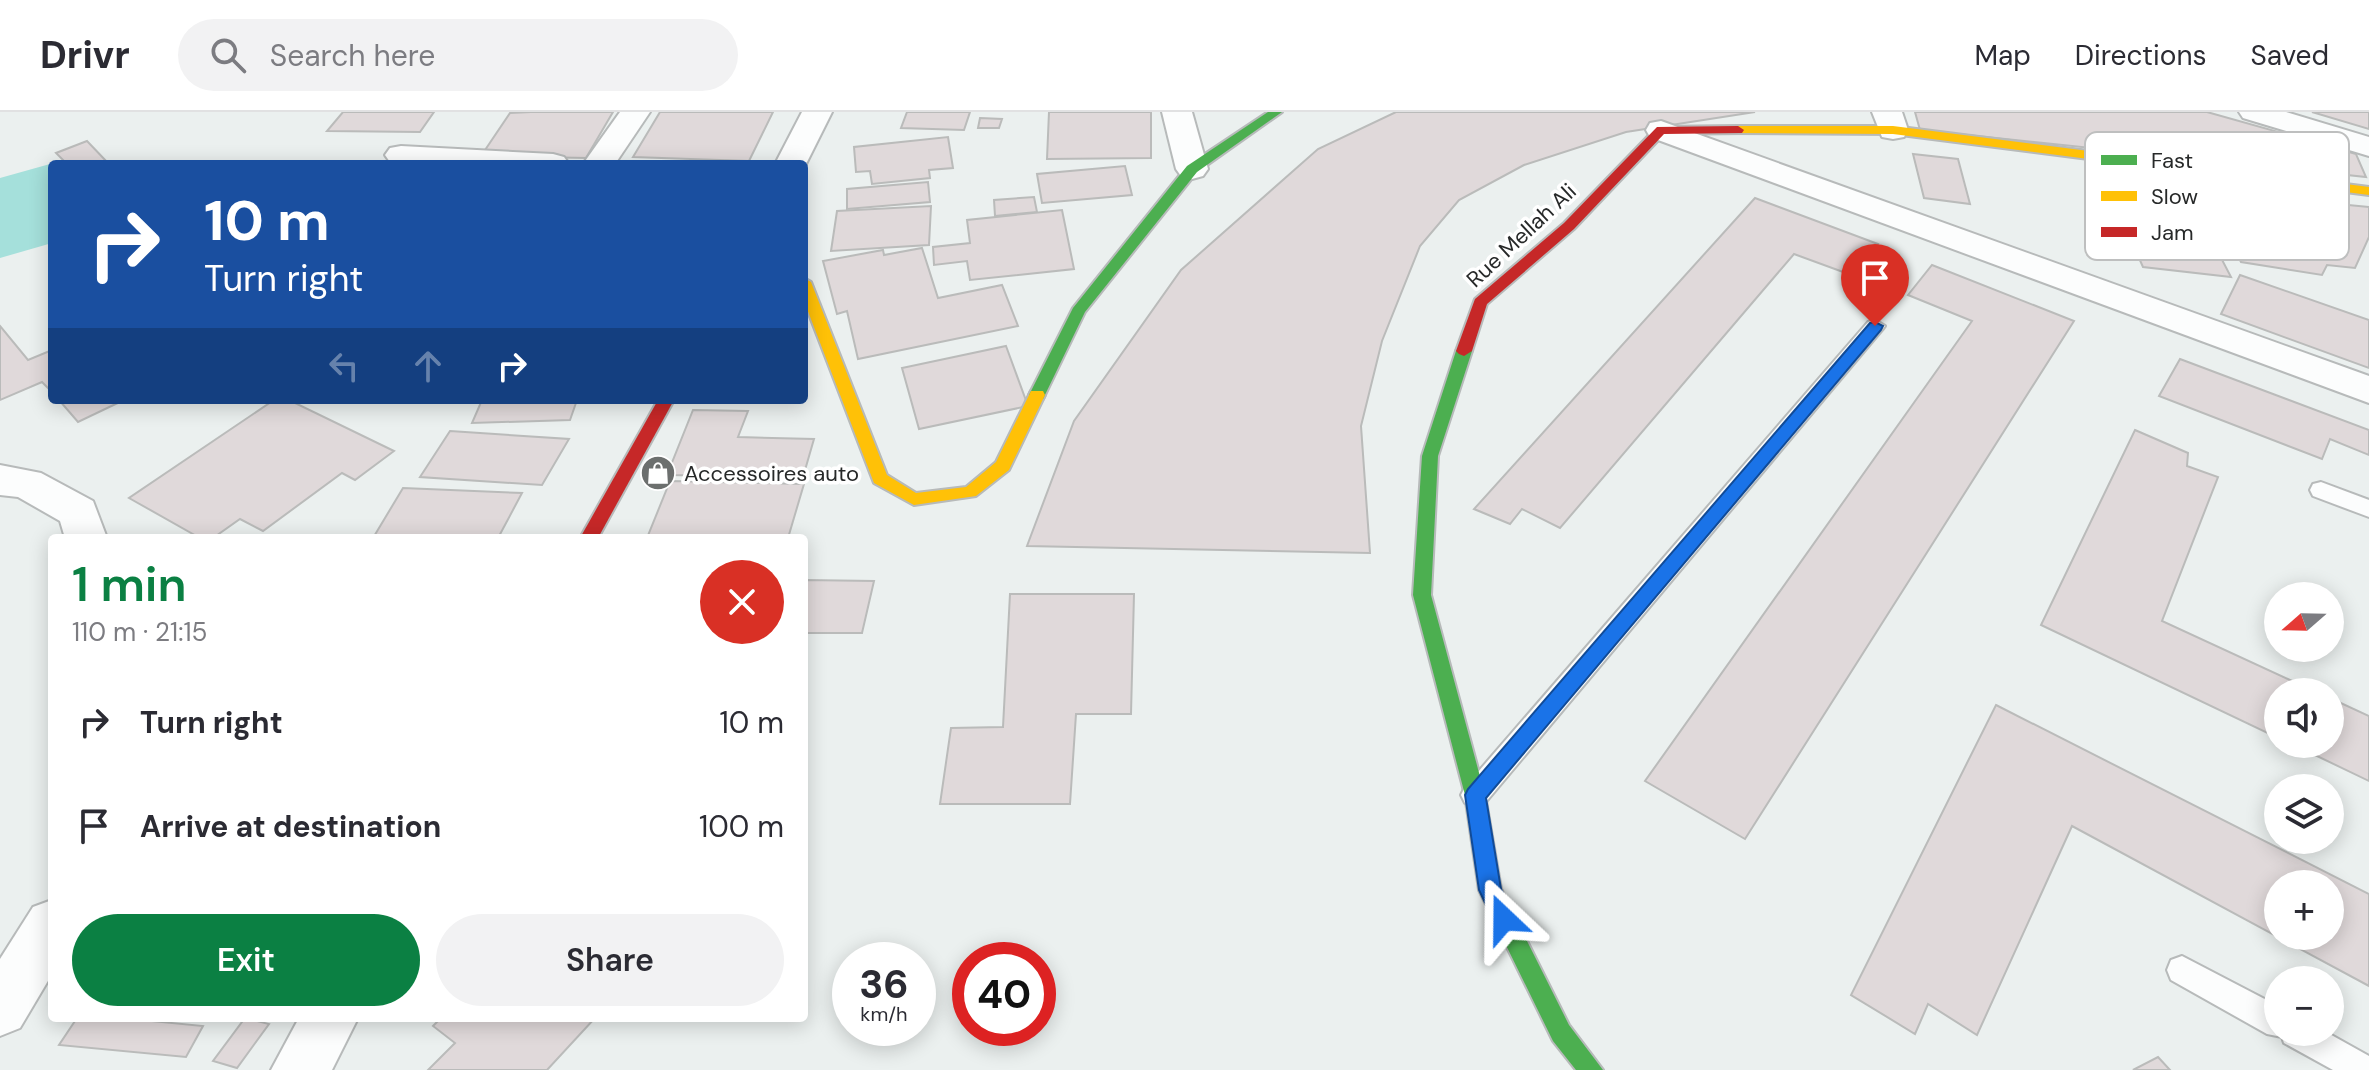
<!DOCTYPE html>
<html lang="en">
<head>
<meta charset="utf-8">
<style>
	:root { --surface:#fff; --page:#f2f2f3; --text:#2b2b33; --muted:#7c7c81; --line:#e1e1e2; --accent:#0b8043 }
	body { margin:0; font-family:"DM Sans",sans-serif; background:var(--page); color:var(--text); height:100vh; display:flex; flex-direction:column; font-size:30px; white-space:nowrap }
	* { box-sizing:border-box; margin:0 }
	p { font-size:26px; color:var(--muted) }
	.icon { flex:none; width:44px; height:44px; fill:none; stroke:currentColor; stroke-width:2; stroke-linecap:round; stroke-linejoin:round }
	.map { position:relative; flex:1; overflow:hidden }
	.details { position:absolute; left:48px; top:422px; width:760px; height:488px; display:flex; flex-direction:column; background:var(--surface); border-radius:8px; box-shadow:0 4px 20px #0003 }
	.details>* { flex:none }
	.guide { position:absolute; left:48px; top:48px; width:760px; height:244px; border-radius:8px; box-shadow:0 4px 20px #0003; background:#1a4fa0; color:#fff; overflow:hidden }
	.needle { width:52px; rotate:250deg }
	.buttons { position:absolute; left:2264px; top:470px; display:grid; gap:16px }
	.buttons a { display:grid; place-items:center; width:80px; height:80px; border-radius:50%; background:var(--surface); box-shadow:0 4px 20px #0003; font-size:40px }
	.speed { position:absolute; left:832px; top:830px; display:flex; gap:16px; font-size:40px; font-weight:700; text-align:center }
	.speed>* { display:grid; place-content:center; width:104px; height:104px; border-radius:50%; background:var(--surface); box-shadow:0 4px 20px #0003; line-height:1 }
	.speed small { font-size:20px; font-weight:400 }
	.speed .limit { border:12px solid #d22; background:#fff; color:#111 }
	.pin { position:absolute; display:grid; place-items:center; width:68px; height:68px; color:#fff; margin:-82px -34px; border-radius:50% 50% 50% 0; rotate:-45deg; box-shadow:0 0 8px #0007 }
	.pin .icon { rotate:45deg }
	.me { position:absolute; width:88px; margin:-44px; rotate:337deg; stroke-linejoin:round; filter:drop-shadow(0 0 6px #0008) }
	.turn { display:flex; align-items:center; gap:28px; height:168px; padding:0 24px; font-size:36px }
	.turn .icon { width:104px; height:104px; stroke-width:2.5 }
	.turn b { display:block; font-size:56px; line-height:68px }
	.lanes { display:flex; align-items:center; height:76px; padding:0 24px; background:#0003; justify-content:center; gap:40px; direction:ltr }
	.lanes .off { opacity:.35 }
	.round { display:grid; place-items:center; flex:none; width:84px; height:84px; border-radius:42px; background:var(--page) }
	.overview { display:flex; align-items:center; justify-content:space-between; height:136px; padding:0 24px }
	h1 { font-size:48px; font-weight:600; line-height:60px; color:var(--accent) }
	.action { display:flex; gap:16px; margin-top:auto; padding:16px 24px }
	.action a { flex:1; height:92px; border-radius:48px; background:var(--accent); color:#fff; font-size:32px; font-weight:600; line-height:92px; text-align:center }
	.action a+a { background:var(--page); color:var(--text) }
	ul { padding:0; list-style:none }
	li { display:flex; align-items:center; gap:24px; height:104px; padding:0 24px }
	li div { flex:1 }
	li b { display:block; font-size:30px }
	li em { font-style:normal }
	header { display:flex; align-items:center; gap:48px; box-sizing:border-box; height:112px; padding:0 40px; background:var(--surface); border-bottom:2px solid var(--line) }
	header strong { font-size:38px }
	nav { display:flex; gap:44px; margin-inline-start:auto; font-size:28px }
	.search { width:560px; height:72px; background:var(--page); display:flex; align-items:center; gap:20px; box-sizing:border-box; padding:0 28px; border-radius:44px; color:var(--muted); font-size:30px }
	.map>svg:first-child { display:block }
</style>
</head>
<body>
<header>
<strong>Drivr</strong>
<div class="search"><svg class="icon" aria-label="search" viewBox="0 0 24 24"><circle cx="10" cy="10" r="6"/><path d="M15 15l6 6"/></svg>Search here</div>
<nav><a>Map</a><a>Directions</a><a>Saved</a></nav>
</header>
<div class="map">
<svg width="2369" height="958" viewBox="0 0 2369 958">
	<rect width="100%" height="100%" fill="#ebf0ef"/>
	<!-- green -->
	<polygon fill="#a5e0db" points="50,52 52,131 0,146 0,66"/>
	<!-- building -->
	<g fill="#e0d9da" stroke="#babbba" stroke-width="2" fill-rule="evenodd">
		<polygon points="343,0 434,0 420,20 327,19"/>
		<polygon points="531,0 613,0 586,46 481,44 510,1"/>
		<polygon points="660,0 773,0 749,49 633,45"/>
		<polygon points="907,0 970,0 964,18 901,16"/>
		<polygon points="1049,0 1151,0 1151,46 1047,47"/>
		<polygon points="1396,0 1755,0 1626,20 1524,53 1459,88 1420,134 1382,229 1361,314 1370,441 1027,434 1074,309 1181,158 1318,37"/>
		<polygon points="1915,0 2207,0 2356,42 2366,65 1920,18"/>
		<polygon points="2312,0 2369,0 2369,17"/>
		<polygon points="980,6 1002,7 999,16 978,16"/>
		<polygon points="948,25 953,56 929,58 930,66 872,72 870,59 856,60 854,35"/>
		<polygon points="87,29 109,52 67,52 56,41"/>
		<polygon points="1913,42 1958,47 1970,92 1924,86"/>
		<polygon points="1125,54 1132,83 1042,91 1037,62"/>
		<polygon points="2103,66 2184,75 2231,165 2143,155"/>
		<polygon points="928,70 930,90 847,97 847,77"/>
		<polygon points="2203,79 2369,95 2369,125 2355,156 2327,153 2322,163 2241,150"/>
		<polygon points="1034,85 1037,100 995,104 994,88"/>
		<polygon points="1755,86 1878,132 1854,164 1794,142 1560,416 1522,397 1510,412 1474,397"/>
		<polygon points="931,94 929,133 831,139 837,99"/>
		<polygon points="1062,98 1074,157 970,168 967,149 934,153 933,135 970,131 967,108"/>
		<polygon points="922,136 938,186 1002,173 1018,214 858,247 847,199 837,202 823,149 883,138 884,143"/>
		<polygon points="1932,153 2074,209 1745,727 1645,669 1972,209 1908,183"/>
		<polygon points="2240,163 2369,208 2369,256 2221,202"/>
		<polygon points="0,214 28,248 52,238 52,280 42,270 0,288"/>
		<polygon points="1006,234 1028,294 919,317 902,256"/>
		<polygon points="2180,247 2369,318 2369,343 2330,327 2322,347 2159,284"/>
		<polygon points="59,288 124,288 78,310"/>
		<polygon points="274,288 289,288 394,339 355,368 342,361 263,419 240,407 213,426 200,426 129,386"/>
		<polygon points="482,288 577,288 570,308 472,311"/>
		<polygon points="693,298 748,299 738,325 814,327 803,365 667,363"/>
		<polygon points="2135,318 2188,341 2187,354 2218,365 2162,509 2316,580 2278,580 2278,626 2041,513"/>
		<polygon points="450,319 569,327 542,373 420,365"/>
		<polygon points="670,369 804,372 788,426 647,426"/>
		<polygon points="403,376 522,381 498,426 373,426"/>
		<polygon points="804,468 874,469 862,521 804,521"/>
		<polygon points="1010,482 1134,482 1131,602 1076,602 1070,692 940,692 951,616 1003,615"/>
		<polygon points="2330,586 2369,604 2369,669 2292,632 2330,632"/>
		<path d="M1996 593 2369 782V874L2072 714 1977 923 1928 892 1915 922 1851 883ZM2278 772H2330V824H2278Z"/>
		<polygon points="77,906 121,906 203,914 186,945 59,933"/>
		<polygon points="245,906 269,912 237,956 213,949"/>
		<polygon points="441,906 595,906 547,958 428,958 455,931 433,914"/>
		<polygon points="2158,945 2170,958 2133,958"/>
	</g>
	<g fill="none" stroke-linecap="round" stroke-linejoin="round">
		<!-- lane casing -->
		<g stroke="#b7baba" stroke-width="4">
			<g id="lane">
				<polygon points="1875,208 1885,214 1882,218 1485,691 1475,695 1465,691 1461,683 1465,675 1868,210"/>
				<polygon points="2321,370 2369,388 2369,405 2313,384 2310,378 2313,372"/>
				<polygon points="2182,844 2278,894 2278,920 2326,920 2369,944 2369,958 2333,958 2284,931 2282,925 2267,922 2171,868 2167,858 2171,848"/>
			</g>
		</g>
		<!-- street casing -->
		<g stroke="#b7baba" stroke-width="4">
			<g id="street">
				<polygon points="620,0 650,0 615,52 583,52"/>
				<polygon points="802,0 832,0 804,56 804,52 775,52"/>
				<polygon points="1162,0 1192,0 1208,57 1203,64 1192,67 1181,64 1176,57"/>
				<polygon points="1872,0 1902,0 1908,18 1904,25 1893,27 1882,25"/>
				<polygon points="2239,0 2286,0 2369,25 2369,44 2243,6"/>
				<polygon points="1661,9 2369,264 2369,291 1650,25 1646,18 1650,11"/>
				<polygon points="401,34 553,42 564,45 569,52 390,50 385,43 390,36"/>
				<polygon points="0,353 41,361 93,389 107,426 65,426 60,409 18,385 0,383"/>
				<polygon points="52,788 52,862 20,916 0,924 0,847 33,795"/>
				<polygon points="299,906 358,906 332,958 271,958"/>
			</g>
		</g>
		<!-- fast casing -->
		<g stroke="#b7baba" stroke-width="4">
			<g id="fast">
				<polygon points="1268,0 1282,0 1197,60 1085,200 1043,287 1031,287 1029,283 1073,196 1187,54"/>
				<polygon points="1464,234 1472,239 1438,344 1431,483 1485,683 1501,777 1569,913 1603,958 1576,958 1553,929 1479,778 1465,683 1413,483 1422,344 1456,239"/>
			</g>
		</g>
		<!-- slow casing -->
		<g stroke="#b7baba" stroke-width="4">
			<g id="slow">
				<polygon points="1738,14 1893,14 2369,75 2369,83 1893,22 1734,21 1732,18"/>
				<polygon points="804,166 811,170 887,363 916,381 966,375 996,350 1031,279 1043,279 1045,283 1009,358 976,384 914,393 874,371 804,189"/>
			</g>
		</g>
		<!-- jam casing -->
		<g stroke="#b7baba" stroke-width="4">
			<g id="jam">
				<polygon points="1738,14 1744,18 1742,21 1664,22 1574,117 1487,192 1472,239 1464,244 1459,242 1456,239 1475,187 1564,111 1657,15"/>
				<polygon points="658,288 674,288 598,426 580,426"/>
			</g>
		</g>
		<!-- lane -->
		<use href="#lane" fill="#fcfdfd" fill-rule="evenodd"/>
		<!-- street -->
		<use href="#street" fill="#fcfdfd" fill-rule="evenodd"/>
		<!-- fast -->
		<use href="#fast" fill="#4caf50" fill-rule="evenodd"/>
		<!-- slow -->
		<use href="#slow" fill="#ffc107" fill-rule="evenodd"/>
		<!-- jam -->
		<use href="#jam" fill="#c62828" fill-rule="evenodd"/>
	</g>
	<!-- route -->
	<polygon fill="#1a73e8" stroke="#114b97" stroke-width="2" points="1875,210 1883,214 1881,218 1486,686 1501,777 1515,807 1512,814 1504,817 1496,814 1479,778 1465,683 1468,677 1870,211"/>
	<!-- icons -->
	<defs>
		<g id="shop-disc" transform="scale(1.8)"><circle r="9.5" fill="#6c6f6e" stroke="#fff"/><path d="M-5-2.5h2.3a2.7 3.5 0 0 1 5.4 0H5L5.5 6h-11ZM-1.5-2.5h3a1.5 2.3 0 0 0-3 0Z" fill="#fff"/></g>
	</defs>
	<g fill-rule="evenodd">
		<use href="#shop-disc" x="658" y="361"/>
	</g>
	<g text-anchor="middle" stroke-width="7" stroke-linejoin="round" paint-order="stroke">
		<!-- street labels -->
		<g font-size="22" fill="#272929" stroke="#fff">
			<text transform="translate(1521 123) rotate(-43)" y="8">Rue Mellah Ali</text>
		</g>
		<!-- poi labels -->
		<g font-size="22" fill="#272929" stroke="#fff" text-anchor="start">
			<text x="684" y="369">Accessoires auto</text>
		</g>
	</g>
	<!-- legend -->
	<rect x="2085" y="20" width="264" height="128" rx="12" fill="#fff" stroke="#bebfbf" stroke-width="2"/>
	<rect x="2101" y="43" width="36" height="10" fill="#4caf50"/>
	<rect x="2101" y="79" width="36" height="10" fill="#ffc107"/>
	<rect x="2101" y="115" width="36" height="10" fill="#c62828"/>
	<g font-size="22" fill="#272929">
		<text x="2151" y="56">Fast</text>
		<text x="2151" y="92">Slow</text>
		<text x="2151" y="128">Jam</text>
	</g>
</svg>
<div class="buttons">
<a><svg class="needle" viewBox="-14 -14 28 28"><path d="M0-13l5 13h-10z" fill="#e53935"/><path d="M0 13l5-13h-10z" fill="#7c7c81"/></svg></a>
<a><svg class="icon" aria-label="sound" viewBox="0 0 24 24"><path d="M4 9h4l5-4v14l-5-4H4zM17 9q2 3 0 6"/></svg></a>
<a><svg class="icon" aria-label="layers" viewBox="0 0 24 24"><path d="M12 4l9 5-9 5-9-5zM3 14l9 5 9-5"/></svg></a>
<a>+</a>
<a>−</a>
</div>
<div class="speed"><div>36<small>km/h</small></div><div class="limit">40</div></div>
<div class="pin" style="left:1875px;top:214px;background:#d93025"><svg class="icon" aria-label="arrive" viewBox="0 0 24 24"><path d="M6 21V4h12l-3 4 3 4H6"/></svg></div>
<svg class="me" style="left:1504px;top:807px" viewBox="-20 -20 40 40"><path d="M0-17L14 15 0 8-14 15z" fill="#1a73e8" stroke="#fff" stroke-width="4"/></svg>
<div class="guide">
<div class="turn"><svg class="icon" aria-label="right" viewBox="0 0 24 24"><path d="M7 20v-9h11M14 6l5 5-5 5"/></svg><div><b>10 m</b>Turn right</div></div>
<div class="lanes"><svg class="icon off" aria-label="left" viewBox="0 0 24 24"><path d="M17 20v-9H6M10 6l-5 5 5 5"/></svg><svg class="icon off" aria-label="ahead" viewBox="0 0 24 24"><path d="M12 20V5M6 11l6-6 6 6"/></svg><svg class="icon" aria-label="right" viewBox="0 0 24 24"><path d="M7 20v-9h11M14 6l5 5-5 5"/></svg></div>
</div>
<section class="details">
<div class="overview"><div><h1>1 min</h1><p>110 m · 21:15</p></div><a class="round" style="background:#d93025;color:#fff"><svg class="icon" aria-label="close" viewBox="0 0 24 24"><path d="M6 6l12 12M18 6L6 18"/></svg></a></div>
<ul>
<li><svg class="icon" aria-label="right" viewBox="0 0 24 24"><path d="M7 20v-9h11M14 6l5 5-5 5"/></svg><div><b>Turn right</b></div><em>10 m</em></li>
<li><svg class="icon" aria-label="arrive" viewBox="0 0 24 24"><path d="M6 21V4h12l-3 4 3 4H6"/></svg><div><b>Arrive at destination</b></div><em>100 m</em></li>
</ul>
<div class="action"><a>Exit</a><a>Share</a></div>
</section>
</div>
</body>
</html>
